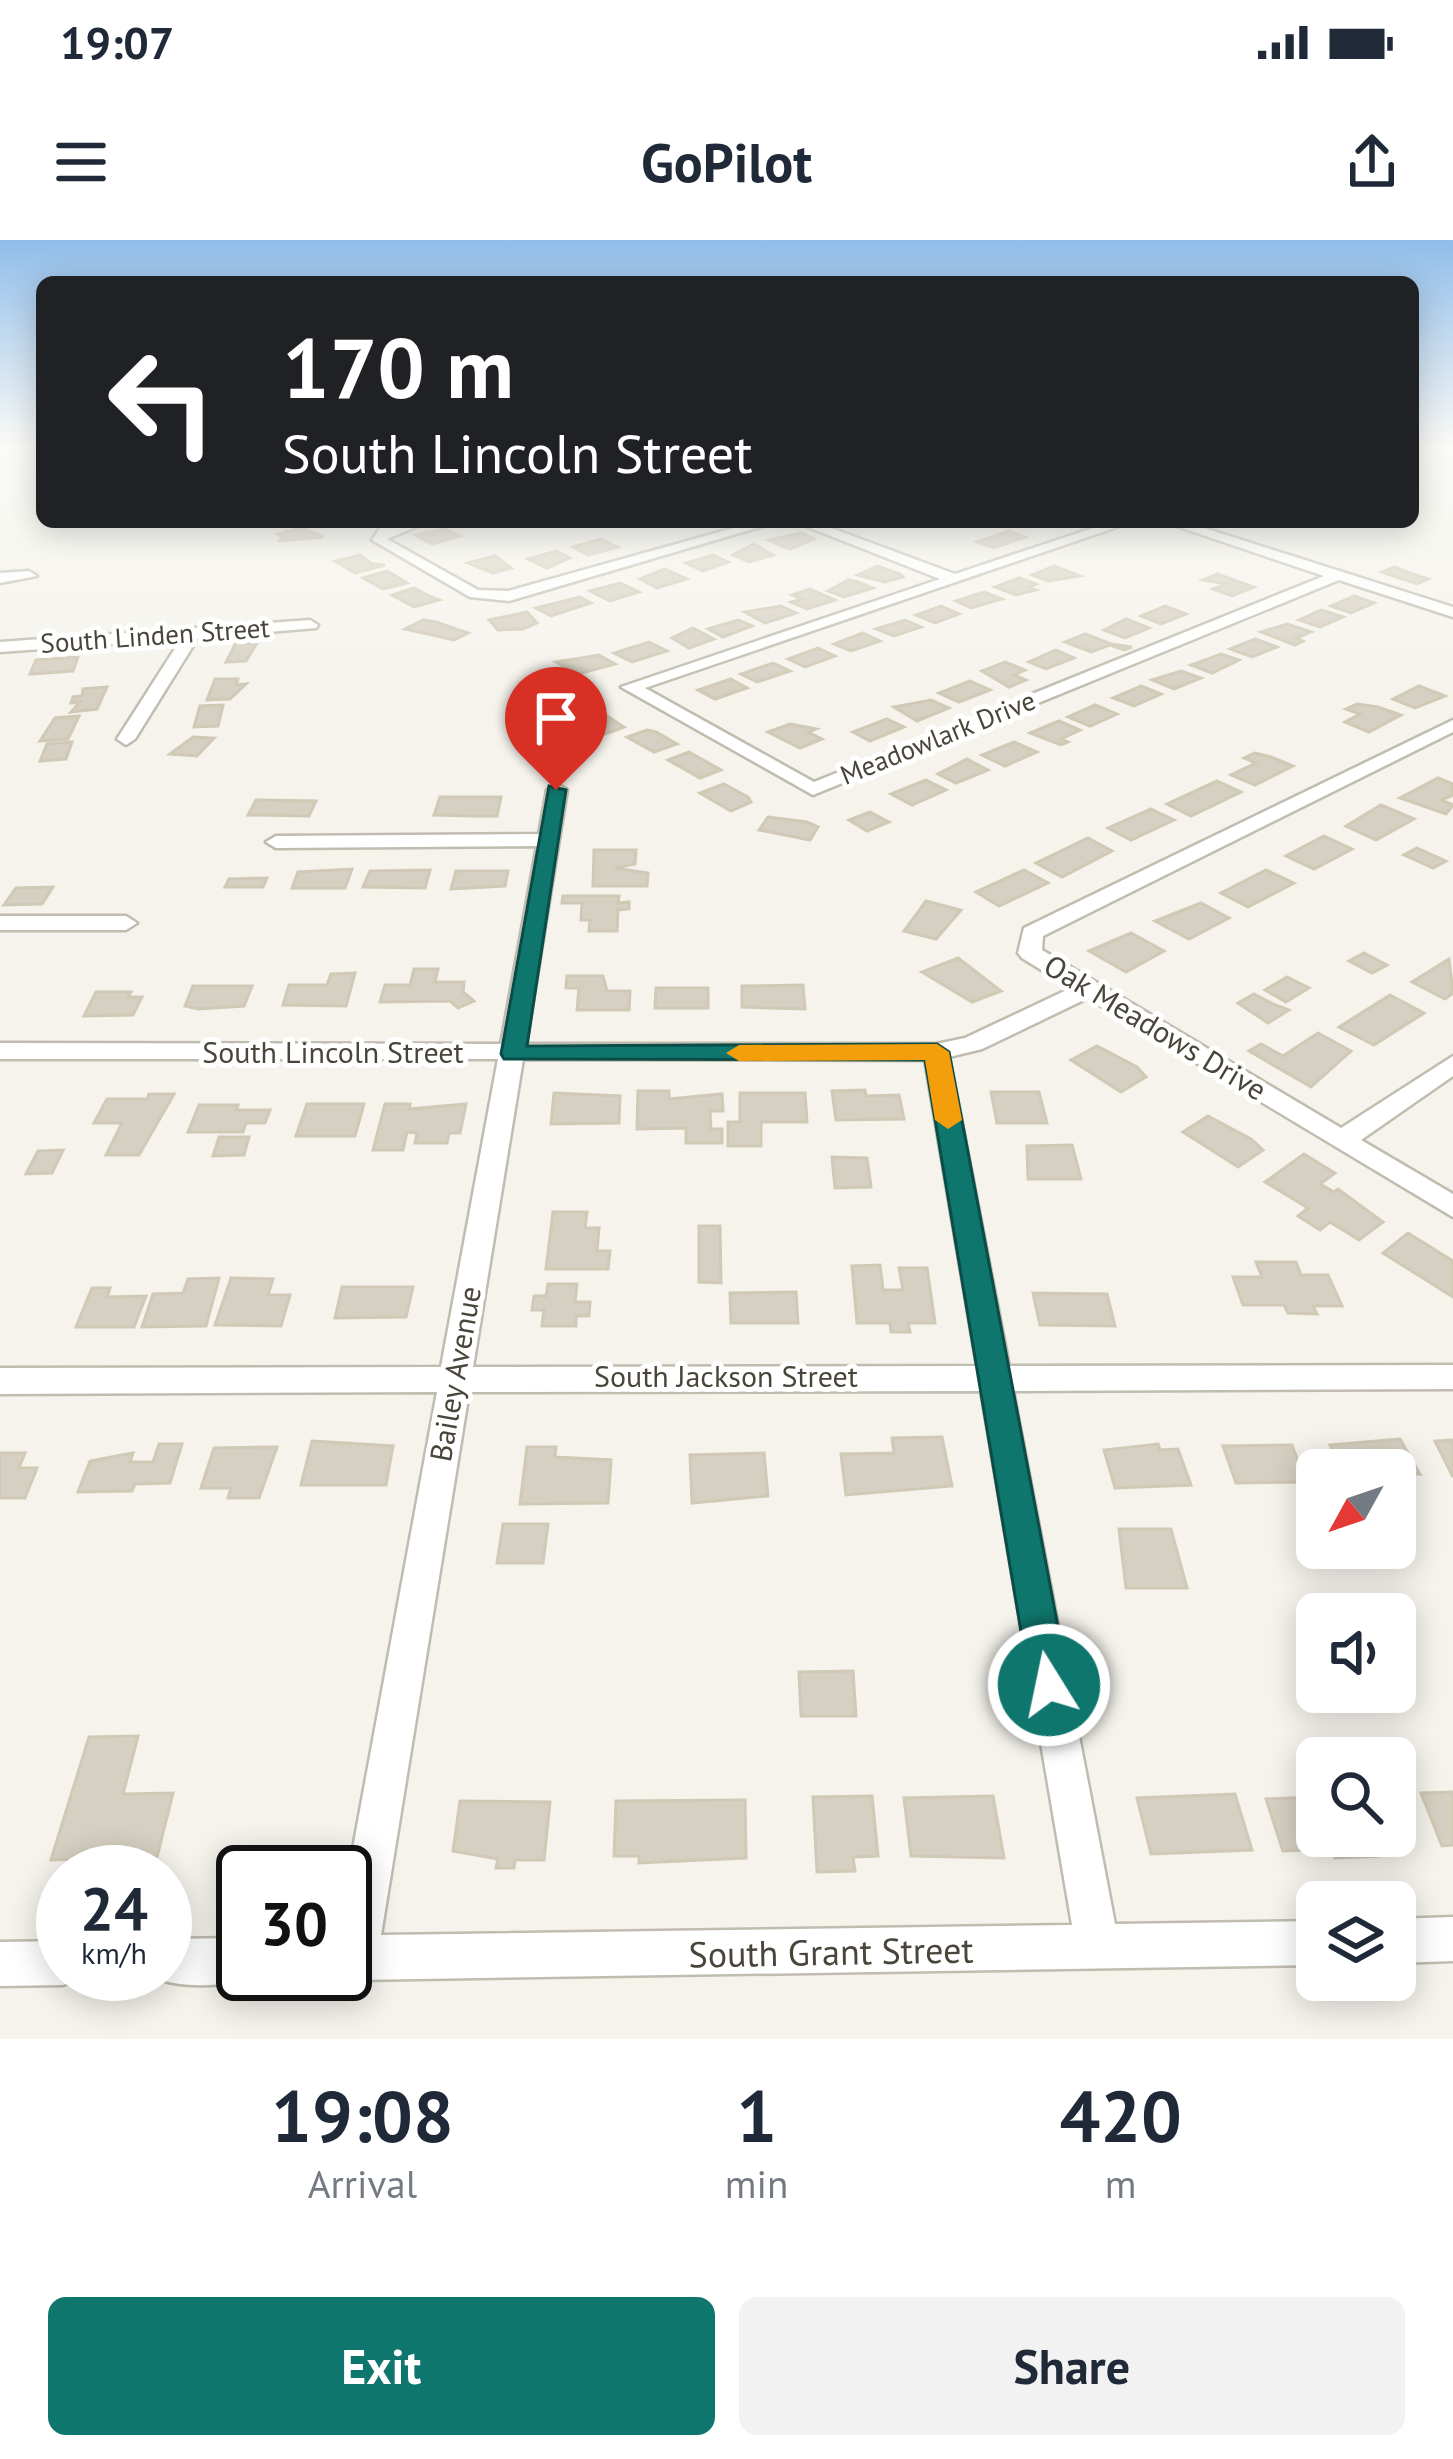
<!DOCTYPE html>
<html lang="en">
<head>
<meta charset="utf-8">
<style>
	:root { --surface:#fff; --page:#f2f2f3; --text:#1f2937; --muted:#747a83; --accent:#0f766e }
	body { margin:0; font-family:"PT Sans",sans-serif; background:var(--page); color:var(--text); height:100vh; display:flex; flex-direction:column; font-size:45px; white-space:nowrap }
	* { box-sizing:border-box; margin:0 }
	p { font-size:39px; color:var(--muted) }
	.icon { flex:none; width:66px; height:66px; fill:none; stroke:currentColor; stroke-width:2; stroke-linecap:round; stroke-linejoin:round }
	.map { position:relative; height:1799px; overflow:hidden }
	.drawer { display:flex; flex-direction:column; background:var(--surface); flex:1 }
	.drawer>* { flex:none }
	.guide { position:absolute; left:36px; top:36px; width:1383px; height:252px; border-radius:18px; box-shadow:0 6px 30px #0003; background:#202124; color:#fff; overflow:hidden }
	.needle { width:78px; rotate:230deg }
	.tools { position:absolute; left:1296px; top:1209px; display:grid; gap:24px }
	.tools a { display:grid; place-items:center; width:120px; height:120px; border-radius:18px; background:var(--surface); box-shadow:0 6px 30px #0003; font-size:60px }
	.speed { position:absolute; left:36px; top:1605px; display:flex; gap:24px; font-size:60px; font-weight:700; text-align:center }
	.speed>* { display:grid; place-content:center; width:156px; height:156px; border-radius:50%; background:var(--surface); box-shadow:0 6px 30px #0003; line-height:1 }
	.speed small { font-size:30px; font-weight:400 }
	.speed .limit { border:6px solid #111; border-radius:18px; background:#fff; color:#111 }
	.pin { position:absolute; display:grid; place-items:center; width:102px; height:102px; color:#fff; margin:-123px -51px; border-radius:50% 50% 50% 0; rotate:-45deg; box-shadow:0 0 12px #0007 }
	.pin .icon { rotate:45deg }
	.me { position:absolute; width:132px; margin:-66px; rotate:350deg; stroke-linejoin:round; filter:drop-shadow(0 0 9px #0008) }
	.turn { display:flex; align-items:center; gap:42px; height:252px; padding:0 48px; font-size:54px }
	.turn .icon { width:156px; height:156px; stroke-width:2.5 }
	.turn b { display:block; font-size:84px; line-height:102px }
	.eta { display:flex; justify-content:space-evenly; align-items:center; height:204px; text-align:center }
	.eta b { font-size:72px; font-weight:600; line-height:84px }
	.primary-button { display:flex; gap:24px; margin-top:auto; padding:24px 48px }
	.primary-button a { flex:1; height:138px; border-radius:18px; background:var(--accent); color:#fff; font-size:48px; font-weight:600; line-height:138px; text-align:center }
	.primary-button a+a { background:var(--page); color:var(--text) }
	.status { display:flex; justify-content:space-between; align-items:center; height:84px; padding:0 60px; background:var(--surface); direction:ltr }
	.status svg { height:33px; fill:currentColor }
	header { display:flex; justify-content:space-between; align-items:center; height:156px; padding:0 48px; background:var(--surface); font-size:54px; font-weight:600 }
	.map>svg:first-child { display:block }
</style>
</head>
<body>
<div class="status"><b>19:07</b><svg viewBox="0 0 49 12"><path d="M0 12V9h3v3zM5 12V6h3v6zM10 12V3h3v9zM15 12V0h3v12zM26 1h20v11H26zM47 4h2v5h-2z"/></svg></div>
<header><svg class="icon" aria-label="menu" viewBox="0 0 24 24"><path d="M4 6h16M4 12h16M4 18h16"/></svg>GoPilot<svg class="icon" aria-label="share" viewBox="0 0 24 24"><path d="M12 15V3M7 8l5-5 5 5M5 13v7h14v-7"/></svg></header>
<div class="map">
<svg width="1453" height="1799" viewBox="0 0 1453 1799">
	<rect width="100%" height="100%" fill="#f5f3ec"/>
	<!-- building -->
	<g fill="#d6d0c2" stroke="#d0c9b5" stroke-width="3">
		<polygon points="301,288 323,297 278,301 285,299 277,294"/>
		<polygon points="445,289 460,296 432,304 415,295"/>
		<polygon points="1009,291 1025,297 994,308 977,302"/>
		<polygon points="801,293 814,299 790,309 769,300"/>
		<polygon points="601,299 618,307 588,315 573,307"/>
		<polygon points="754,304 773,315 749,322 733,315"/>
		<polygon points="556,311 570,318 547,328 528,319"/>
		<polygon points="360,315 372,324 385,325 355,333 335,321"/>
		<polygon points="713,315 728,322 703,331 686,323"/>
		<polygon points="495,316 511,328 493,333 468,323"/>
		<polygon points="877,326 900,334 903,337 885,342 858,335"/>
		<polygon points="1054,326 1080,336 1048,341 1032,335"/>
		<polygon points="1394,327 1410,333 1428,339 1417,344 1382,332"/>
		<polygon points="665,329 687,339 657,348 640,339"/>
		<polygon points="387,331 407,343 383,349 363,338"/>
		<polygon points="1217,334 1254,347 1232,356 1213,349 1227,344 1203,340"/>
		<polygon points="1019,338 1036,344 1028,347 1036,350 1016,355 995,347"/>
		<polygon points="848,340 858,342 873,348 844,357 828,351"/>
		<polygon points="620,343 639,352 610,361 590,351"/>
		<polygon points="414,348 429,356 439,360 414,367 392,355"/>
		<polygon points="810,349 835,360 807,369 791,362 802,359 792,355"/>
		<polygon points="984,352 1002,359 971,368 956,361"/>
		<polygon points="1354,356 1374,363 1351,373 1331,366"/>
		<polygon points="580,357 591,363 551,376 536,368"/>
		<polygon points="781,366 796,373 765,383 745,372"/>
		<polygon points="941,366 959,374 935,383 916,375"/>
		<polygon points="1165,366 1186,374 1161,384 1141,376"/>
		<polygon points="1321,370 1343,377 1320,387 1299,380"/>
		<polygon points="527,372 537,383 523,389 498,390 489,380"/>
		<polygon points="1126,379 1149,388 1125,398 1104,390"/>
		<polygon points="423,380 436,382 468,393 454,400 405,389"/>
		<polygon points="738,380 752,386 723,397 708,389"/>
		<polygon points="905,380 921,387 894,396 876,389"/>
		<polygon points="1287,384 1311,392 1296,398 1303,401 1295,405 1261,392"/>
		<polygon points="693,388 714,399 689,408 672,398"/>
		<polygon points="863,393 880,401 851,411 834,404"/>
		<polygon points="1085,394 1111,404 1132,407 1124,410 1110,405 1091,412 1065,402"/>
		<polygon points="1255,399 1277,407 1252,417 1230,409"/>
		<polygon points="649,402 667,411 632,422 614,413"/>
		<polygon points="236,403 257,403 246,421 226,422"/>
		<polygon points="818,408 835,416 805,427 788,419"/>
		<polygon points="1056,410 1074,418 1046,429 1029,422"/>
		<polygon points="1221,414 1239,420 1212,433 1191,425"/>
		<polygon points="599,415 615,424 578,434 556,422"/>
		<polygon points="78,417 73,431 30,434 36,420"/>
		<polygon points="1005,422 1025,430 1014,435 1026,440 1009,447 982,431"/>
		<polygon points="773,423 790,431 757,442 741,434"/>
		<polygon points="1181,431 1201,438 1174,449 1152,440"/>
		<polygon points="215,439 238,439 236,445 246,444 230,459 207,460"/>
		<polygon points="731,439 747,448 715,459 698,450"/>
		<polygon points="970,441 990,450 959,462 939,453"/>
		<polygon points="1141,446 1161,454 1134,466 1113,458"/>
		<polygon points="1419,446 1445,456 1415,468 1393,459"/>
		<polygon points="107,447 97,469 71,472 80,462 71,463 73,457 82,456 83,449"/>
		<polygon points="563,448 578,466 553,471 538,452"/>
		<polygon points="931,460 949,468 917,481 894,467"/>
		<polygon points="1357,464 1378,467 1401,475 1369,492 1345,482 1360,474 1346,469"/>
		<polygon points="223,465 218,486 194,487 200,466"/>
		<polygon points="1095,465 1117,474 1090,486 1068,477"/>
		<polygon points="601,472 624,487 594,498 579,490 590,486 579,480"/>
		<polygon points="79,476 68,499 40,501 55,478"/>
		<polygon points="887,479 904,487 870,501 853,492"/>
		<polygon points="1059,481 1080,490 1061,499 1068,502 1061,505 1030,493"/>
		<polygon points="790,484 816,489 808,492 822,499 800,508 768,492"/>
		<polygon points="647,490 656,492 677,504 654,512 627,497"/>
		<polygon points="193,497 214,498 197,516 170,514"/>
		<polygon points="72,502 66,519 40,521 47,504"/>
		<polygon points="1014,502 1037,512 1005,526 982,515"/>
		<polygon points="689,512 721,530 700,538 668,520"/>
		<polygon points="1255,513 1271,517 1293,526 1255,545 1231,535 1256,523 1244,518"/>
		<polygon points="967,519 988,530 956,543 938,534"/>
		<polygon points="1438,538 1453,544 1453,555 1441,560 1453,565 1446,574 1400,558"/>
		<polygon points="926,540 946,550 912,565 891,554"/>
		<polygon points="1217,541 1241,552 1191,576 1167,564"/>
		<polygon points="724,544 748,557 751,562 731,571 700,553"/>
		<polygon points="440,557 501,557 497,576 472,576 434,575"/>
		<polygon points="256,560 316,561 309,576 248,575"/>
		<polygon points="1381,565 1414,579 1376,600 1346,586"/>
		<polygon points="1151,569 1174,580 1131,600 1108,588"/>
		<polygon points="870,572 889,582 867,591 849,580"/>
		<polygon points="768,577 807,582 818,587 810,600 759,590"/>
		<polygon points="1324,596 1352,609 1314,629 1286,616"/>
		<polygon points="1088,598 1112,611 1062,637 1036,623"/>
		<polygon points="1417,608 1446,621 1433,628 1404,615"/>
		<polygon points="594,610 636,610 635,624 615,628 648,633 647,646 593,646"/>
		<polygon points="352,629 345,648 292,648 298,632"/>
		<polygon points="430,630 425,648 363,647 370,631"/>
		<polygon points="1024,630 1048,643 999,666 976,652"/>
		<polygon points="1266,630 1294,643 1248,667 1221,653"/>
		<polygon points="456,631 508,631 505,646 451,649"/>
		<polygon points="267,638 263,647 225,647 229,639"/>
		<polygon points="53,647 42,664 4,665 16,648"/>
		<polygon points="563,656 619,656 618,663 629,662 629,669 618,670 617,691 589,691 590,680 581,680 582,663 562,663"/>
		<polygon points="926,661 961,670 936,699 904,691"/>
		<polygon points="1201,663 1229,678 1189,699 1155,681"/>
		<polygon points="1131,693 1164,711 1126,732 1089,711"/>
		<polygon points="1364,713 1387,725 1372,733 1349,721"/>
		<polygon points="958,718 1001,751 972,762 922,732"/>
		<polygon points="1449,719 1453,753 1445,759 1412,742"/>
		<polygon points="414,729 438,729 435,742 464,742 463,752 474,761 458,768 450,761 380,762 385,745 410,745"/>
		<polygon points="355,733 346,766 283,765 289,745 327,745 331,734"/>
		<polygon points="567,736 603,736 607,751 630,751 629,770 577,770 579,748 566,748"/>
		<polygon points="1287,737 1309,748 1286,762 1265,750"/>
		<polygon points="803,745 805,769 742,767 742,746"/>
		<polygon points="193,746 252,746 244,766 198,769 185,766"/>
		<polygon points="656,748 708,748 708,768 655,768"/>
		<polygon points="96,752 131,752 128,757 142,757 133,775 84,776"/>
		<polygon points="1254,754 1273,764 1289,770 1268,783 1238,763"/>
		<polygon points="1390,755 1424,773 1374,805 1339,787"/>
		<polygon points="1318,793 1351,811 1311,847 1249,811 1261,804 1283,816"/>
		<polygon points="1097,806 1137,827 1146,837 1121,852 1071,820"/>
		<polygon points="865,850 866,856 899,855 904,879 836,880 832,851"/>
		<polygon points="638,851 669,851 669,859 722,854 723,871 710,871 711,889 722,889 722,903 686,903 686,888 637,889"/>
		<polygon points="991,852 1039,852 1047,883 997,883"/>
		<polygon points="554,853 620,856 619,883 551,884"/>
		<polygon points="740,853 805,853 807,882 761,882 761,906 728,906 728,882 740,882"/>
		<polygon points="149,854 174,854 139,915 106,915 122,883 94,883 107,859 147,859"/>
		<polygon points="307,864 364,864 355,896 296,896"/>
		<polygon points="385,864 410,864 409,869 466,864 460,893 449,893 447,903 415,903 417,893 407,892 403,910 373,910"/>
		<polygon points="199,865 238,865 236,870 270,870 265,883 246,883 243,892 188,892"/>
		<polygon points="1208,876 1251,899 1263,910 1238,927 1183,892"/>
		<polygon points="219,897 249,897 244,915 213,916"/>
		<polygon points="1072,905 1081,939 1028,939 1027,906"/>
		<polygon points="63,910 52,933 26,934 38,911"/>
		<polygon points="1304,914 1335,933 1320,944 1334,952 1338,949 1383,982 1359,1000 1330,982 1320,990 1298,976 1308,968 1265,942"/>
		<polygon points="832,917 867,918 871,947 835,948"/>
		<polygon points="553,972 587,972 585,988 599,988 597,1011 610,1011 608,1029 546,1029"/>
		<polygon points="699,986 720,986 721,1043 699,1042"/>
		<polygon points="1408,993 1453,1021 1453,1057 1383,1013"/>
		<polygon points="1256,1022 1296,1022 1301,1035 1328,1035 1342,1066 1313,1066 1317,1074 1288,1073 1284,1065 1243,1065 1233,1037 1262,1037"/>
		<polygon points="880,1025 883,1050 903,1050 899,1028 927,1028 935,1083 908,1083 910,1092 891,1092 890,1083 857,1083 852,1026"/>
		<polygon points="219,1038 206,1086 142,1087 153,1054 183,1053 188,1039"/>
		<polygon points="231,1038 273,1039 268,1055 290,1055 281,1086 215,1085"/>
		<polygon points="548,1044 577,1044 575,1062 590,1062 589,1076 576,1076 576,1086 542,1086 544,1070 532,1070 534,1056 546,1056"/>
		<polygon points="342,1047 413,1047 406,1077 335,1078"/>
		<polygon points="92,1048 110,1048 107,1057 146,1056 134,1087 76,1087"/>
		<polygon points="796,1052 798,1083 731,1083 730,1053"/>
		<polygon points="1033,1053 1107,1054 1115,1086 1040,1085"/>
		<polygon points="942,1197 952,1246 846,1255 841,1214 894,1213 892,1198"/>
		<polygon points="1400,1199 1420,1234 1342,1230 1330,1205"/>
		<polygon points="1453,1200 1453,1237 1435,1201"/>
		<polygon points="312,1201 393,1206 386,1245 301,1245"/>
		<polygon points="159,1204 182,1204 170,1243 135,1244 132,1251 78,1252 90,1221 133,1213 130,1222 153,1222"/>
		<polygon points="1158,1204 1160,1210 1178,1209 1191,1245 1115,1248 1104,1210"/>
		<polygon points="1292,1205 1306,1242 1236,1243 1223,1206"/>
		<polygon points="277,1207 259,1258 228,1258 231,1248 201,1248 214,1208"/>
		<polygon points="527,1207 556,1207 555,1217 611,1220 608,1263 520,1264"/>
		<polygon points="0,1213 25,1213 19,1228 37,1228 25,1258 0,1258"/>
		<polygon points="764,1213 768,1256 692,1263 690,1215"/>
		<polygon points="503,1284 548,1284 543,1323 497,1323"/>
		<polygon points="1119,1289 1171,1289 1187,1348 1126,1348"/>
		<polygon points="853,1431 856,1476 801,1476 799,1432"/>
		<polygon points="138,1496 123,1554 173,1553 157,1617 51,1620 89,1497"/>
		<polygon points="1453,1552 1453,1605 1442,1606 1421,1553"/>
		<polygon points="1235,1554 1252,1610 1151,1614 1137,1558"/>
		<polygon points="872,1556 878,1616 853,1617 855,1631 817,1632 813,1557"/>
		<polygon points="993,1556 1004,1618 911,1616 904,1558"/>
		<polygon points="1317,1557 1317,1596 1372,1596 1379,1616 1335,1618 1332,1609 1283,1611 1266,1559"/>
		<polygon points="745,1560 746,1618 639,1623 639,1616 614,1616 616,1561"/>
		<polygon points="460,1561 550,1562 544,1620 515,1620 514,1628 496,1628 498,1619 453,1611"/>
	</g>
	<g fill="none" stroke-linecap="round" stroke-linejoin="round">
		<!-- minor casing -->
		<g stroke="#c0bcaf" stroke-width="5">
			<g id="minor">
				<polygon points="404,282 428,282 387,299 478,350 508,351 755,282 777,282 509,361 470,357 372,300 380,288"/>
				<polygon points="795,282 815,282 955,334 1111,282 1132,282 645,448 814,542 1324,336 1164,282 1185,282 1453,367 1453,377 1339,340 813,555 621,447 940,339"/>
				<polygon points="0,333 29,331 37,336 0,343"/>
				<polygon points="310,380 318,385 316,388 198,398 135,499 126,505 117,499 181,399 0,412 0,402"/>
				<path d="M1453 480V492L1043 696 1042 710 1341 888 1453 816V836L1361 900 1453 954V977L1088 758 982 809 949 817 1009 1126 1453 1125V1149L1013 1151 1115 1684 1317 1681V1725L355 1740 330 1734H345V1652L437 1152 0 1154V1128L441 1127 498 819H0V803L501 804 537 606 276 608 266 602 276 596 539 594 547 550 557 544 567 550 526 804H936L965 798 1071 748 1022 718 1018 713 1024 688ZM523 819 925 820 977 1126 473 1127ZM981 1151 1072 1685 381 1695 469 1152Z"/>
				<polygon points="0,676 126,676 137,683 126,690 0,690"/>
				<polygon points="1453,1677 1453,1721 1395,1723 1395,1679"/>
				<path d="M243 1698V1734H259C234 1748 172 1750 148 1734H165V1699Z"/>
				<polygon points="63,1701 63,1734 81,1734 79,1739 63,1745 0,1746 0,1702"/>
			</g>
		</g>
		<!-- minor -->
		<use href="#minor" fill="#fff" fill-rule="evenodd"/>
	</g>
	<!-- sky -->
	<linearGradient id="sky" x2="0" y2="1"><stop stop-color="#90bdea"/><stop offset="0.45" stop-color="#fafaf6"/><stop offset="1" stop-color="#fafaf6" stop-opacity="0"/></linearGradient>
	<rect width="1453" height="455" fill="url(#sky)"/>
	<!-- route -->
	<polygon fill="#0f766e" stroke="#0a4d48" stroke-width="3" points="549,546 566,550 527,806 937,804 949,812 1069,1445 1063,1458 1049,1463 1035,1458 1030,1445 925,820 504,819 501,814"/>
	<!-- slow -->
	<polygon fill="#f59e0b" points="937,804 949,812 962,880 948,889 935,880 925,820 739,821 726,813 739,805"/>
	<g text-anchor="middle" stroke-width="10" stroke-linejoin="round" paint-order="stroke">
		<!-- far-street labels -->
		<g font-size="27" fill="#49453a" stroke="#fff">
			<text transform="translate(155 396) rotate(-4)" y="9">South Linden Street</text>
			<text transform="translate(938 498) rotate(-22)" y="9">Meadowlark Drive</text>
		</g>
		<!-- street labels -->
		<g font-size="30" fill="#49453a" stroke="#fff">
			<text transform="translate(1155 788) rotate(31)" y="10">Oak Meadows Drive</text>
			<text x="333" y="823">South Lincoln Street</text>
			<text transform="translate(456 1134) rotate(-80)" y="10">Bailey Avenue</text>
			<text x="726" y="1147">South Jackson Street</text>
		</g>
		<!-- near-street labels -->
		<g font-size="36" fill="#49453a" stroke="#fff">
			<text transform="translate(831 1712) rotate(-1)" y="13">South Grant Street</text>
		</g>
	</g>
</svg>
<div class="tools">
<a><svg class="needle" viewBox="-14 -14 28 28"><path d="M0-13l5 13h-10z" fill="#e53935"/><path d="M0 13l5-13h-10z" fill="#747a83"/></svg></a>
<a><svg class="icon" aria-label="sound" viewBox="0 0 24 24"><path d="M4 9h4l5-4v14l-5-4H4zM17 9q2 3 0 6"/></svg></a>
<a><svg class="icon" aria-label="search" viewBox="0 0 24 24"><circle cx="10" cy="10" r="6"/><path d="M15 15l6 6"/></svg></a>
<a><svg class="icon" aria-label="layers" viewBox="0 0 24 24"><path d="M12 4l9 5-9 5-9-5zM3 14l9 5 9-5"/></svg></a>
</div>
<div class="speed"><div>24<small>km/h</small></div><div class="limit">30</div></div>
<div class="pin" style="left:556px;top:550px;background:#d93025"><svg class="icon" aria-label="arrive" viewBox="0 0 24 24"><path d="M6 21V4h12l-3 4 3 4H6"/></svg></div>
<svg class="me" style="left:1049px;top:1445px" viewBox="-20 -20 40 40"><circle r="17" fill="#0f766e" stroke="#fff" stroke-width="3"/><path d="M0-11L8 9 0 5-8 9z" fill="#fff"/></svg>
<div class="guide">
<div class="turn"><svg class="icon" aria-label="left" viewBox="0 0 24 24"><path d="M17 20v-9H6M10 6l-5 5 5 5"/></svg><div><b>170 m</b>South Lincoln Street</div></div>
</div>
</div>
<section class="drawer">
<div class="eta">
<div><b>19:08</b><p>Arrival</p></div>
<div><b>1</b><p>min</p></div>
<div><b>420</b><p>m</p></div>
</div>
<div class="primary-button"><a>Exit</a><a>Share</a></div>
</section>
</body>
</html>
